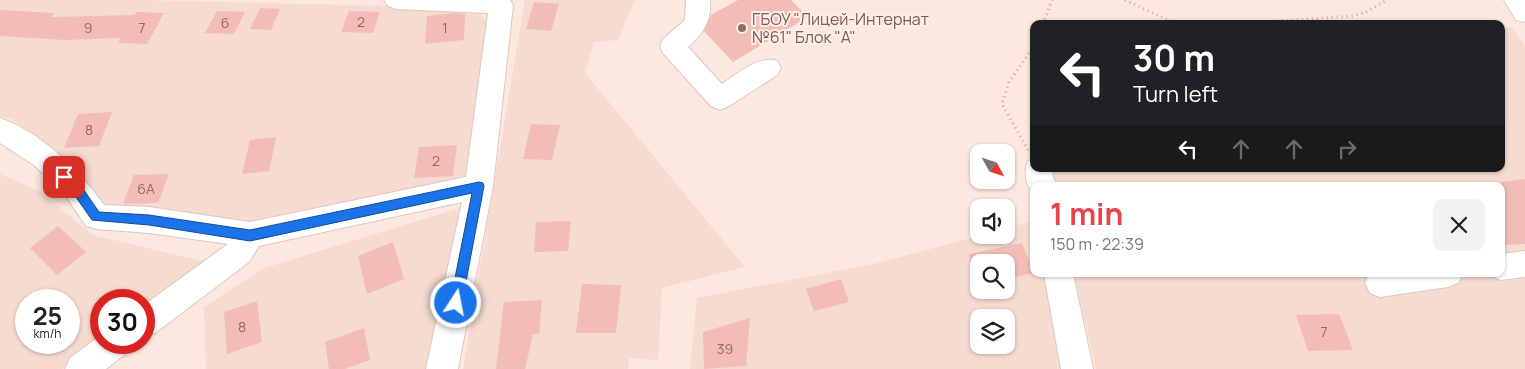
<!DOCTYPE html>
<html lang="en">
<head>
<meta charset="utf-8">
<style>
	:root { --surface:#fff; --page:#f2f2f2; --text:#222; --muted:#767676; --accent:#e8424b }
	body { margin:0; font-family:Manrope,sans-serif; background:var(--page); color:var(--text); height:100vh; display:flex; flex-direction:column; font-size:19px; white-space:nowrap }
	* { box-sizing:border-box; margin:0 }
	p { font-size:16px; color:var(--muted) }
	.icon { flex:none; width:28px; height:28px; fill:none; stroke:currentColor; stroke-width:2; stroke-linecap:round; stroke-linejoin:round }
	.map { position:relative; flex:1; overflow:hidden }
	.side { position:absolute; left:1030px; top:182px; width:475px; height:95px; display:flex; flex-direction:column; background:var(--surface); border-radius:10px; box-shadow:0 1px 4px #0004 }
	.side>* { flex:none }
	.hud { position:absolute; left:1030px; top:20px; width:475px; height:152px; border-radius:10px; box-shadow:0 1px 4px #0004; background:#202124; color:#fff; overflow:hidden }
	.needle { width:32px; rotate:130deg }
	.tools { position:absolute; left:970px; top:144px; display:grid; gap:10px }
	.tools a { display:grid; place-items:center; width:45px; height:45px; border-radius:10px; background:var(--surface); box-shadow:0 1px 4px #0004; font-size:25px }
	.speed { position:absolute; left:15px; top:289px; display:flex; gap:10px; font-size:25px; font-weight:700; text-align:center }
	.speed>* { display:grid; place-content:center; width:65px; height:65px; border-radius:50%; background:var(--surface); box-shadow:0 1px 4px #0004; line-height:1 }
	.speed small { font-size:12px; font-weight:400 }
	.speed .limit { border:8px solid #d22; background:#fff; color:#111 }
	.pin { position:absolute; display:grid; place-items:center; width:42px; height:42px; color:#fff; margin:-21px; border-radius:10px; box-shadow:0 2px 8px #0006 }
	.me { position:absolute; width:55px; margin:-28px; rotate:11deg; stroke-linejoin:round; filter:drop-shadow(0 0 4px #0008) }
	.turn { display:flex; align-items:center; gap:18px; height:105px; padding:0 20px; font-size:22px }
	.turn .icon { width:65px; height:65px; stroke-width:2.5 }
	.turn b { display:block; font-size:35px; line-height:42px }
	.lanes { display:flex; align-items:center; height:48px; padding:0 20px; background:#0003; justify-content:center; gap:25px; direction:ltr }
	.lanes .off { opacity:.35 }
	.round { display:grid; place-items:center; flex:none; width:52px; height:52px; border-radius:10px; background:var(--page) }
	.headline { display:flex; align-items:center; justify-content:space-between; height:85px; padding:0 20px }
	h1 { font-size:30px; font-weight:700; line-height:38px; color:var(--accent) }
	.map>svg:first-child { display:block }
</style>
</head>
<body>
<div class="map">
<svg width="1525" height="369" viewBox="0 0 1525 369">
	<rect width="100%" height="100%" fill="#fce8df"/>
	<!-- residential -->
	<g fill="#f6dbd0" fill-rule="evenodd">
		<polygon points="0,0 139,0 475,8 491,27 469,178 238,223 104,208 14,120 0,116"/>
		<polygon points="525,0 635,0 618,40 594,42 585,73 745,267 662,288 658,360 629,358 628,369 463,369"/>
		<polygon points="1511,27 1525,46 1525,369 1096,369 1074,274 1501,274 1501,186 1055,186 1051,169 1501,169 1501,29"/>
		<path d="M0 174 39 191 93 235 210 263 144 310V300H101V341L62 369H0ZM26 300H69V342H26Z"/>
		<polygon points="466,206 431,369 206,369 204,307 264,268"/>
		<path d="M1034 221V274H1046L1062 369H690L697 298 878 263 982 235H1006V228ZM979 262H1006V290H979ZM979 318H1006V345H979Z"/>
	</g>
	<!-- building -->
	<g fill="#f2bdb6">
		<polygon points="738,0 791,0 808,17 733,62 704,31 711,15"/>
		<polygon points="534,2 559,4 551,31 526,29"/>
		<polygon points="260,8 280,9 271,30 250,29"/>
		<polygon points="0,10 54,13 51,17 135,15 136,12 164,13 147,44 118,43 121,38 65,40 0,36"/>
		<polygon points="217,11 245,12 234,34 205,33"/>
		<polygon points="349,11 380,12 373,33 341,32"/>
		<polygon points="455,13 465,14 464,40 425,44 427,16"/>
		<polygon points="112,112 99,146 64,148 78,114"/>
		<polygon points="531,124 560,125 552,160 523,159"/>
		<polygon points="276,137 269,171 242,174 250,140"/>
		<polygon points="457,145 453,176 414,178 419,147"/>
		<polygon points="169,174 158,203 123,204 134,175"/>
		<polygon points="1525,179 1525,244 1501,245 1501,182"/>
		<polygon points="571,221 568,251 534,252 536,222"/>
		<polygon points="58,226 86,252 57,275 30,248"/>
		<polygon points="393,242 404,279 367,294 358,256"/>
		<polygon points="1022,243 1034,273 1006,279 1006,262 970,262 969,254"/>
		<polygon points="841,279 849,302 814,311 806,289"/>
		<polygon points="582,284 621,285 616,333 576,333"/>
		<polygon points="542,300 539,334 533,334 525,369 496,369 504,302"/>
		<polygon points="257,301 262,342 227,354 224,312"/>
		<polygon points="1339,314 1353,350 1308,351 1296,315"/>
		<polygon points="750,318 746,366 704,369 703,332"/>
		<polygon points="364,328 370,360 345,369 329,369 325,342"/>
	</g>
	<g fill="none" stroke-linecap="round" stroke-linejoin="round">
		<!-- minor casing -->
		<g stroke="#e2c5be" stroke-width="2">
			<g id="minor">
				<path d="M384 0H510L513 5 493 186 458 369H426L462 202 259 246 249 262 155 333 144 337V305L228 244 149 233 96 229 86 226 65 195 34 165 0 143V118C42 133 78 169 104 205L149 207 250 222 466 177 488 13 396 9 388 6Z"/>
				<path d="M686 0H710C712 20 703 34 688 47L722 84C738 74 758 55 777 61L781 68 777 75 729 106 720 110 711 106 663 53 660 46 663 39 685 20Z"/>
				<polygon points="1504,0 1525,0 1525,22 1516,20"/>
				<path d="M1034 159V169H1051L1056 186H1034V195C1026 186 1023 172 1028 161Z"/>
				<polygon points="1525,251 1525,277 1501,280 1491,276 1490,274 1501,274 1501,254"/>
				<polygon points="1044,274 1073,274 1093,369 1061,369"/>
				<polygon points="1369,274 1463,274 1458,283 1448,287 1380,297 1370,293 1365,283"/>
				<polygon points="101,335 101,342 132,342 128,352 106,369 65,369 70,358"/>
			</g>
		</g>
		<!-- path -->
		<g stroke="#d6a19a" stroke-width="3" stroke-dasharray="1 4" stroke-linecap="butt">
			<polyline points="1125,0 1177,24"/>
			<polyline points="1043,24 1052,0"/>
			<polyline points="1237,24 1352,16 1366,12 1387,0"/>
			<polyline points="1028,150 1002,104 1009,82 1034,46"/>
		</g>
		<!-- minor -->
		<use href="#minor" fill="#fff" fill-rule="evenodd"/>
	</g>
	<!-- route -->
	<polygon fill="#1a73e8" stroke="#114b97" points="64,172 79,183 99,212 149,215 250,230 479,182 483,183 484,186 462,303 460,307 456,308 451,307 450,303 472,193 250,241 149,225 92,220 71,190 59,177 60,173"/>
	<!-- markers -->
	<circle fill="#8d6e63" stroke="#ffede5" stroke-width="2" cx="742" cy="28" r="5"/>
	<g text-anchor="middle" stroke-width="4" stroke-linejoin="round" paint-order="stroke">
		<!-- number labels -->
		<g font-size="14" fill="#926763">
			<text x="361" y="27">2</text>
			<text x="225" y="28">6</text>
			<text x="88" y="33">9</text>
			<text x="142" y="33">7</text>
			<text x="445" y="33">1</text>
			<text x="89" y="135">8</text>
			<text x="436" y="166">2</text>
			<text x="146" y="194">6А</text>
			<text x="242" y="332">8</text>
			<text x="1324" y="337">7</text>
			<text x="725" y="354">39</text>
		</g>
		<!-- education labels -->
		<g font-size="16" fill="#785e54" stroke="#ffede5" text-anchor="start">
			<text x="752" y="25">ГБОУ "Лицей-Интернат<tspan x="752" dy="18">№61" Блок "А"</tspan></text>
		</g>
	</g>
</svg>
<div class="tools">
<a><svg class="needle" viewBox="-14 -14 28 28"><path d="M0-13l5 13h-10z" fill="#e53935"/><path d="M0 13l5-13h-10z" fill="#767676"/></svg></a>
<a><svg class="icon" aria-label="sound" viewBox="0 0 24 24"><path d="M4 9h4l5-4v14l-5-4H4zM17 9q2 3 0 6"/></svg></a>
<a><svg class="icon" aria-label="search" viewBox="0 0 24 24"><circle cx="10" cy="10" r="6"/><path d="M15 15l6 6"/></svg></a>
<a><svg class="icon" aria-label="layers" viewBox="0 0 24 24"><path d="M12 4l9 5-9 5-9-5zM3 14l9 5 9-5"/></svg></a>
</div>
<div class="speed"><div>25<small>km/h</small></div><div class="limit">30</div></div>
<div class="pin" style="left:64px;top:177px;background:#d93025"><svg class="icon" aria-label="arrive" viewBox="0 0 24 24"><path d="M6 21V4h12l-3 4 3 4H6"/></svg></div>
<svg class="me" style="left:456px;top:303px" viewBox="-20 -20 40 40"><circle r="17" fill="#1a73e8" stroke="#fff" stroke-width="3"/><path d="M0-11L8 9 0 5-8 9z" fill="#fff"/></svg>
<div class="hud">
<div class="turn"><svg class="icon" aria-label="left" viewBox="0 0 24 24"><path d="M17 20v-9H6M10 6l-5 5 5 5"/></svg><div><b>30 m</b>Turn left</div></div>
<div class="lanes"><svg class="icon" aria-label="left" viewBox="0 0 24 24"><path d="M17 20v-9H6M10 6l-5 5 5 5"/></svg><svg class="icon off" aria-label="ahead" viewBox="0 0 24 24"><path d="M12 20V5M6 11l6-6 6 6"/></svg><svg class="icon off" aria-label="ahead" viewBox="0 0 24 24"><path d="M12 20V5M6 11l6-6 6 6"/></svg><svg class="icon off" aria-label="right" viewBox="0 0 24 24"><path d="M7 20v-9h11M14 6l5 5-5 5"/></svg></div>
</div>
<section class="side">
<div class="headline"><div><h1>1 min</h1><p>150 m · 22:39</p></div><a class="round"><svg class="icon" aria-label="close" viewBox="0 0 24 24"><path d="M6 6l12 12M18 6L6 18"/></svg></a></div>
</section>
</div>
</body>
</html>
